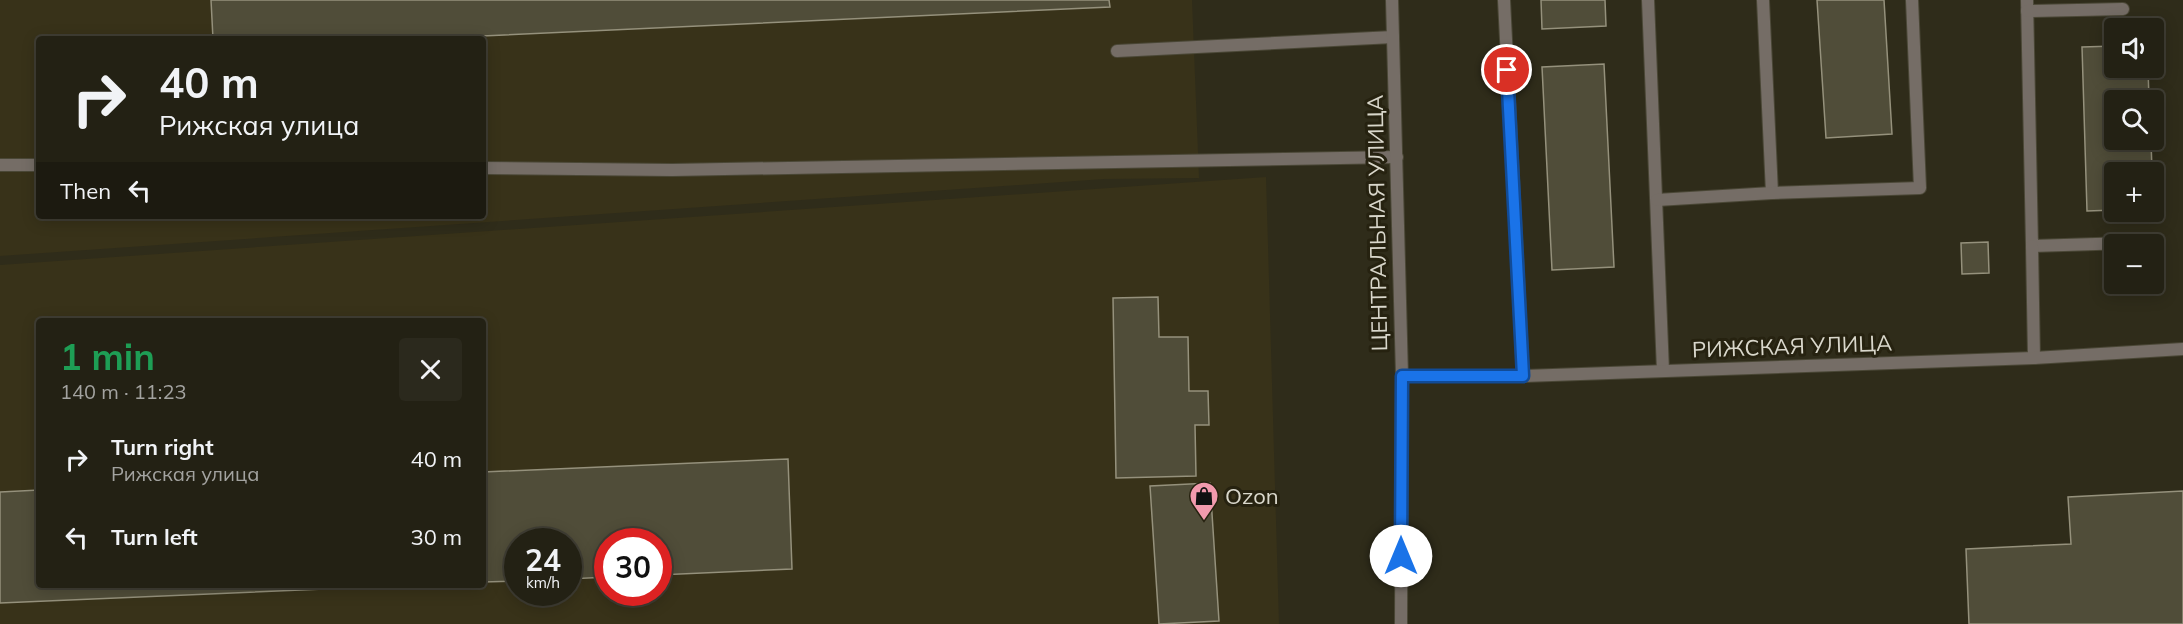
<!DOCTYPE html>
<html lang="en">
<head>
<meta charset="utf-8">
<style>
	:root { --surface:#232114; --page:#2b291d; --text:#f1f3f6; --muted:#a3a3a0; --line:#403e34 }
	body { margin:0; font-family:Mulish,sans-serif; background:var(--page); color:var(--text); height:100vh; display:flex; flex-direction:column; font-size:22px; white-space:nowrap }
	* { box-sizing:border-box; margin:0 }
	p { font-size:20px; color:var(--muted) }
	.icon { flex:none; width:33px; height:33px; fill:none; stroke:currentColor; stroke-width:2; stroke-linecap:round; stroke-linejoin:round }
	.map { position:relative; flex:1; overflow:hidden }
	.drawer { position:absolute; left:36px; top:318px; width:450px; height:270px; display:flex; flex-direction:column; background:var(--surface); border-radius:6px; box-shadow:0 3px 15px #0003,0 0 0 2px var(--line) }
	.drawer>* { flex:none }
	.top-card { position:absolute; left:36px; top:36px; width:450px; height:183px; border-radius:6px; box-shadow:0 3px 15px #0003,0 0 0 2px var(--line); background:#232114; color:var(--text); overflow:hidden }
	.fabs { position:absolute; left:2104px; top:18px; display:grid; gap:12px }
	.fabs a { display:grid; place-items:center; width:60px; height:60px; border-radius:6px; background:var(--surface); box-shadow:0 3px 15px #0003,0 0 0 2px var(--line); font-size:30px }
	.speed { position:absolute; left:504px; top:528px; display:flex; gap:12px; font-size:30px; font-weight:700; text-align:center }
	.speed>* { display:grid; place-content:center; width:78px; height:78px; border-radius:50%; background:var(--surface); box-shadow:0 3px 15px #0003,0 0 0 2px var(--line); line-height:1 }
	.speed small { font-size:15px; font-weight:400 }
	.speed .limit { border:9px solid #d22; background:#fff; color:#111 }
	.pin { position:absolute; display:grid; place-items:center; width:51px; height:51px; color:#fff; margin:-26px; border:3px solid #fff; border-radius:50%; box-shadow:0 2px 6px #0007 }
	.me { position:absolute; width:66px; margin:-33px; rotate:0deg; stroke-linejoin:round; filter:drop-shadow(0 0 4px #0008) }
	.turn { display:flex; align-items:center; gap:21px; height:126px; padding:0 24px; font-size:27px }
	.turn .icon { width:78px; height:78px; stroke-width:2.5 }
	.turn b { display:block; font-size:42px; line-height:51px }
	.then { display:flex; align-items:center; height:57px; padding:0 24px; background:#0003; gap:12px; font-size:22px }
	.round { display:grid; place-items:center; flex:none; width:63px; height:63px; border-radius:6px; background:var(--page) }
	.head { display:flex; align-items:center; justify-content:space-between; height:102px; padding:0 24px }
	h1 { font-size:36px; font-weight:700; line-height:45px; color:#1e9e55 }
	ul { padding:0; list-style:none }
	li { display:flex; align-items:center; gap:18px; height:78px; padding:0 24px }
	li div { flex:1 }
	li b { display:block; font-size:22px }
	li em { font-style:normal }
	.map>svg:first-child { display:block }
</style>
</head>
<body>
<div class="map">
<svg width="2183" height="624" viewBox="0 0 2183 624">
	<rect width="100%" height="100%" fill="#2f2c1a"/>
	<!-- built -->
	<g fill="#383219" fill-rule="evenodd">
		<path d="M0 0H1192L1199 178 1104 179 0 256ZM39 39H483V216H39Z"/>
		<path d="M1266 177 1279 624H0V265ZM39 321H483V585H39ZM518 542H568V592H518ZM608 542H658V592H608Z"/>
	</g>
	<!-- building -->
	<g fill="#504d39" stroke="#95917c" stroke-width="1.5">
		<polygon points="211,0 1109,0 1110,7 415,39 213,39"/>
		<polygon points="1541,0 1605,0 1606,26 1542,29"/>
		<polygon points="1817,0 1884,0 1892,134 1826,138"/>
		<polygon points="2115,46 2115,68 2148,68 2149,100 2115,100 2115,140 2151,140 2152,172 2115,172 2115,210 2087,211 2082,47"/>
		<polygon points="1604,64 1614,267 1552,270 1542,67"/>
		<polygon points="1988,242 1989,273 1962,274 1961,243"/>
		<polygon points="1158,297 1159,337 1188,337 1189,391 1208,391 1209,425 1195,425 1196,476 1116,478 1113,298"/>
		<polygon points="788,459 792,569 658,575 658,542 608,542 608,577 568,579 568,542 518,542 518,581 483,582 483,472"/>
		<polygon points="1210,483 1219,621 1159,624 1150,486"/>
		<polygon points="39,490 39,585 418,585 0,603 0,492"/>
		<polygon points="2183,491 2183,624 1969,624 1966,549 2071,544 2068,497"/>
	</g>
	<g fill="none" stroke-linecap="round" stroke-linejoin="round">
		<!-- service casing -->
		<g stroke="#4a4736" stroke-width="14">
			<g id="service">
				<polyline points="1504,0 1523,376"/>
				<polyline points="1648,0 1663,371"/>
				<polyline points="1763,0 1772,193"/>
				<polyline points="2027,0 2032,246 2128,243"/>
				<polyline points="2027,11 2123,9"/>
				<polyline points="1117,51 1393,37"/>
				<polyline points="0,165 39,165"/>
				<polyline points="483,168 672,170 1397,157"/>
				<polyline points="1657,200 1772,193 1920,188 1912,0"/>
				<polyline points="2032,246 2034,358"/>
			</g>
		</g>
		<!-- minor casing -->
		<g stroke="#4a4736" stroke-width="14">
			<polyline id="minor" points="1401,624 1402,376"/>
		</g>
		<!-- tertiary casing -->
		<g stroke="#4a4736" stroke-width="14">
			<polyline id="tertiary" points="1392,0 1402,376 1523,376 2034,358 2183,349"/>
		</g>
		<!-- service -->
		<use href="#service" stroke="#756d66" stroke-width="12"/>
		<!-- minor -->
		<use href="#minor" stroke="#756d66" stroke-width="12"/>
		<!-- tertiary -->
		<use href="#tertiary" stroke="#756d66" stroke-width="12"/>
	</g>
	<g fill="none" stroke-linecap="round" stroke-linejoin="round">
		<!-- route casing -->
		<g stroke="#114b97" stroke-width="15">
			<polyline id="route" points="1401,556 1402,376 1523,376 1507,70"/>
		</g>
		<!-- route -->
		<use href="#route" stroke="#1a73e8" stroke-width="10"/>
	</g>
	<!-- icons -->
	<defs>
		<g id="shop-pin" transform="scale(1.5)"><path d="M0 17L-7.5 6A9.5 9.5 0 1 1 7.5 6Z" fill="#f29aad" stroke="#262210"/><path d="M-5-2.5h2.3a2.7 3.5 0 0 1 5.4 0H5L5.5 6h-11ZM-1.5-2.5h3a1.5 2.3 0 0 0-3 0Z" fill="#111"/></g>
	</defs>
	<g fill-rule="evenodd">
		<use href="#shop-pin" x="1204" y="496"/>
	</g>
	<g text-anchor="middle" stroke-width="6" stroke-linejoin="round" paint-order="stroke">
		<!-- street labels -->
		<g font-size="22" fill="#d9d7cb" stroke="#262210">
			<text transform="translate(1377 223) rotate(-91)" y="8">ЦЕНТРАЛЬНАЯ УЛИЦА</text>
			<text transform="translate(1792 346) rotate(-2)" y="8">РИЖСКАЯ УЛИЦА</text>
		</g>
		<!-- poi labels -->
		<g font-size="22" fill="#d9d7cb" stroke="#262210" text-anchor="start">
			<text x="1225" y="504">Ozon</text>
		</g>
	</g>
</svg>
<div class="fabs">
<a><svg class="icon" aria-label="sound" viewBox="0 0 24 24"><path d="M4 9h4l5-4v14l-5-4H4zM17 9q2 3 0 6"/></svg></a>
<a><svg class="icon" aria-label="search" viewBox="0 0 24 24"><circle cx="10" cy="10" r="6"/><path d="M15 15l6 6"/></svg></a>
<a>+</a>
<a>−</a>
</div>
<div class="speed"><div>24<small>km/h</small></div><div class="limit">30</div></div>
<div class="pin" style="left:1507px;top:70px;background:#d93025"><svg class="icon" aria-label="arrive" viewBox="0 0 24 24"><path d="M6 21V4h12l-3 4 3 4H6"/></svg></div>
<svg class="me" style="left:1401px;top:556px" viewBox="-20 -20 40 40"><circle r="19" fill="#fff"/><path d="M0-13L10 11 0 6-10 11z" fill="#1a73e8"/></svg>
<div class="top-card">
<div class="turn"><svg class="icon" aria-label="right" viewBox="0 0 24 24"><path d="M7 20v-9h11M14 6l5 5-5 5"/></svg><div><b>40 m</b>Рижская улица</div></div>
<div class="then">Then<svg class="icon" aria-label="left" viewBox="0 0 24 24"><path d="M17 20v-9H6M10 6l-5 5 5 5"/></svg></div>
</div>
<section class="drawer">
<div class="head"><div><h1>1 min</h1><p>140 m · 11:23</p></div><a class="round"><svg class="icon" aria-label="close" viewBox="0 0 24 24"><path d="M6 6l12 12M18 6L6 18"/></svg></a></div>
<ul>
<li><svg class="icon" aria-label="right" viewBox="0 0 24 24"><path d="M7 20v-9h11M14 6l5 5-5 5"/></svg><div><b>Turn right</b><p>Рижская улица</p></div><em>40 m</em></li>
<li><svg class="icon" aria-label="left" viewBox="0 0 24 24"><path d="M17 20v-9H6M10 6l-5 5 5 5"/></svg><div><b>Turn left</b></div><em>30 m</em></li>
</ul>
</section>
</div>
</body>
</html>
